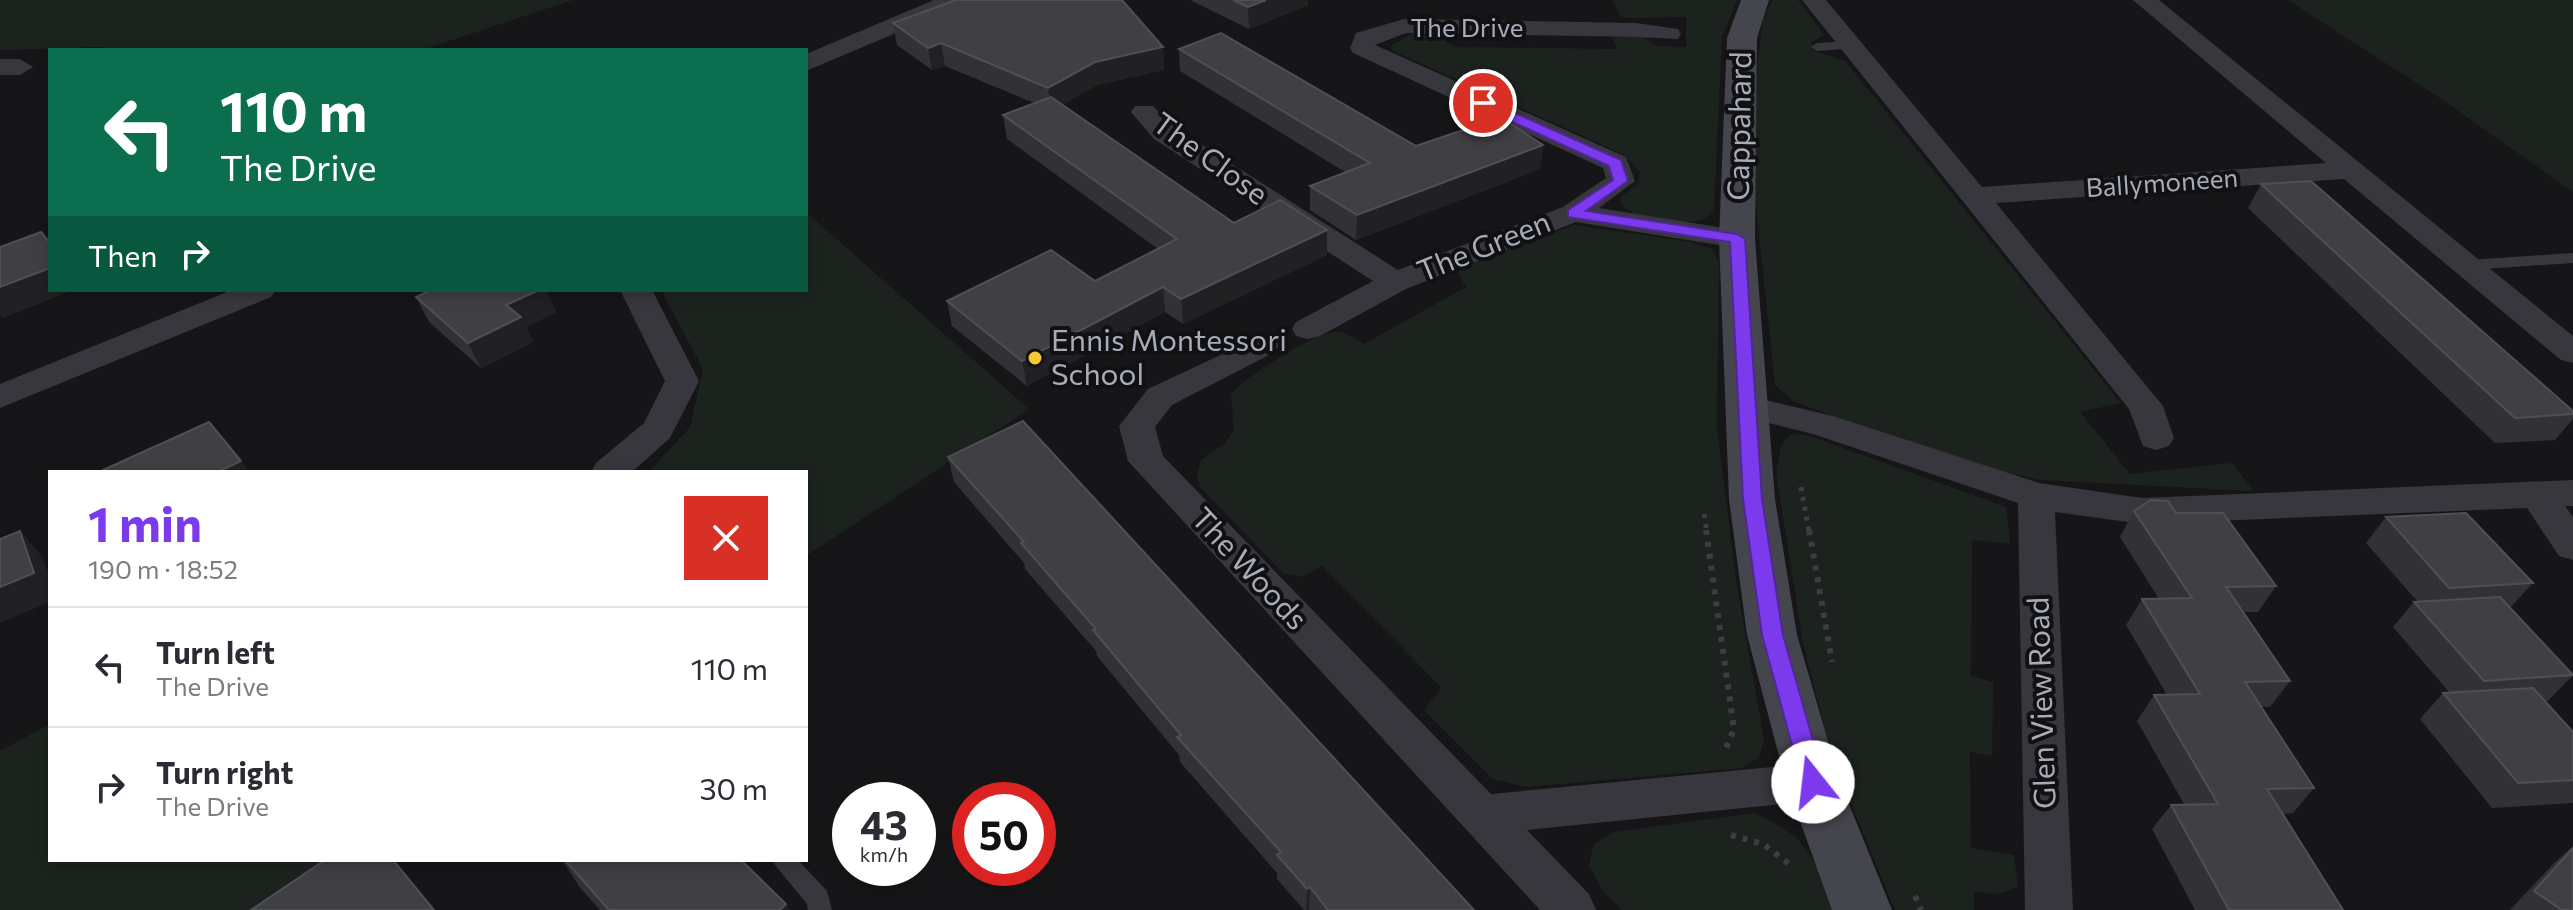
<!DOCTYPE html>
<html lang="en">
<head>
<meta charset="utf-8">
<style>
	:root { --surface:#fff; --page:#f2f2f3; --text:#2b2b33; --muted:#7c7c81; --line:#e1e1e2; --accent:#7c3aed }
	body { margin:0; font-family:Commissioner,sans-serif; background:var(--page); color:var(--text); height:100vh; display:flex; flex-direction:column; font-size:30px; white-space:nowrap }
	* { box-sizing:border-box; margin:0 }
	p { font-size:26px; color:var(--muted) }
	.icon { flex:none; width:44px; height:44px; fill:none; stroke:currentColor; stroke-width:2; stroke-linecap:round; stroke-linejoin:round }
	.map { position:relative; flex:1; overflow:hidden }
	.drawer { position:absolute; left:48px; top:470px; width:760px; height:392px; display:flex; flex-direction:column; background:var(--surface); border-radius:0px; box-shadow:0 4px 12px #0003 }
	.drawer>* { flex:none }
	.hud { position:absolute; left:48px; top:48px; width:760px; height:244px; border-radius:0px; box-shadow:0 4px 12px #0003; background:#0b6e4f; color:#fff; overflow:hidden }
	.speed { position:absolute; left:832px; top:782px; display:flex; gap:16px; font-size:40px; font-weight:700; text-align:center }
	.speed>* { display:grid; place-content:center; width:104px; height:104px; border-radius:50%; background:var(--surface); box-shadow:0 4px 12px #0003; line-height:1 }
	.speed small { font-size:20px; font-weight:400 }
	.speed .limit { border:12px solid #d22; background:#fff; color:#111 }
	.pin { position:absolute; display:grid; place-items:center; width:68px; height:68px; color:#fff; margin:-34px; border:4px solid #fff; border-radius:50%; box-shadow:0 2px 8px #0007 }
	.me { position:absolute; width:88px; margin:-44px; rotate:344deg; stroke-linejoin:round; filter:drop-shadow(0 0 6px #0008) }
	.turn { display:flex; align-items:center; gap:28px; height:168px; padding:0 40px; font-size:36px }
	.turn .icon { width:104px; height:104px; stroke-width:2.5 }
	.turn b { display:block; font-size:56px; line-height:68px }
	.then { display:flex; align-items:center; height:76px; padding:0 40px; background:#0003; gap:16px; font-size:30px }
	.round { display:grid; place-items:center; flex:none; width:84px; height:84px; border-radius:0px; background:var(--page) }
	.head { display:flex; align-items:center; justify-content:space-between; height:136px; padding:0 40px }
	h1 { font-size:48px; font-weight:700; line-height:60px; color:var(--accent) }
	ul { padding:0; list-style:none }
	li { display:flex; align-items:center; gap:24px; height:120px; padding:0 40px; border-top:2px solid var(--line) }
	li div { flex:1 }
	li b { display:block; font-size:30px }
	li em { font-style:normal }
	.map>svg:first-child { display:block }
</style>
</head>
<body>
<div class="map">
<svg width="2573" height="910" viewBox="0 0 2573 910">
	<rect width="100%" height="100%" fill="#161618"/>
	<!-- green -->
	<g fill="#1c231e">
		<polygon points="0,0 573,0 422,50 106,50 103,47 0,50"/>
		<path d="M1613 0H1737L1722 37 1714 209C1710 213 1706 219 1700 220 1678 226 1628 221 1619 199L1638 184 1640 172 1623 154 1393 51 1392 45 1415 32 1442 33 1447 43 1455 47 1617 49 1613 39C1628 31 1644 36 1656 46L1686 47V17L1625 18 1619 15Z"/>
		<polygon points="1773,0 1798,0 1824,35 1811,42 1814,51 1845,61 2121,403 2080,412 2130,474 2232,463 2254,491 2039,480 1944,458 1793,401 1775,385 1754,187 1758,61 1763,18"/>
		<polygon points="2288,0 2573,0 2573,192 2443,100"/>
		<polygon points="806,212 1029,409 806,556 806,472 649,472 690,427 703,369 661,290 806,290"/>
		<path d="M1574 225 1687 241 1712 249 1719 263 1717 429 1736 581 1764 740 1759 757 1743 768 1526 787 1493 779 1424 710 1442 688 1322 566 1303 577 1284 574 1199 486 1197 475 1201 460 1224 444 1234 430 1231 394C1248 375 1304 340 1329 333 1342 329 1354 337 1364 344L1466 287 1457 272 1472 262Z"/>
		<polygon points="1791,434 1807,435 2006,507 2010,544 1972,540 1971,676 1993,682 1992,756 1970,752 1971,848 2014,855 2018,887 1999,894 1974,892 1974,910 1895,910 1833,760 1803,643 1776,472 1781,446"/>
		<polygon points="50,724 50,860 351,860 277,910 0,910 0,751"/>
		<path d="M1755 813C1811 841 1813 853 1833 910H1622L1604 892 1589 866 1594 844 1614 832Z"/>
	</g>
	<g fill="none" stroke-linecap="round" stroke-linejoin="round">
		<!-- path-far1 -->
		<g stroke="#3d3e44" stroke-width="5" stroke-dasharray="4 6" stroke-linecap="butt">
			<polyline points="1801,487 1809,532"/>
			<polyline points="1704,514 1707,532"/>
		</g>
		<!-- path -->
		<g stroke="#3d3e44" stroke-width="6" stroke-dasharray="5 7" stroke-linecap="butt">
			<polyline points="1706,530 1734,729 1726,748"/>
			<polyline points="1809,530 1832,662"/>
			<polyline points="1731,835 1763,844 1789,864"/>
			<polyline points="1915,896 1921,910"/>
		</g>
		<!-- lane -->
		<g fill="#37373d" fill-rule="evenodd">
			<polygon points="1851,41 1857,45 1855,48 1817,51 1811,47 1817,43"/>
			<polygon points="2573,253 2573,263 2469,270 2461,265 2469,260"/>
			<polygon points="771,860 798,860 827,891 832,910 808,910 807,904"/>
		</g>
		<!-- street -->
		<g fill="#37373d" fill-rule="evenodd">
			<polygon points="934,0 966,0 962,5 806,71 806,54"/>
			<polygon points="1802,0 1826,0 1982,187 2326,163 2133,0 2159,0 2573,336 2573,363 2561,360 2344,179 1996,203 2163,406 2174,438 2169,446 2156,450 2143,446 2129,409"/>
			<polygon points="1404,19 1636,23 1678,29 1681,34 1678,39 1636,37 1406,33 1375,45 1626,157 1635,181 1599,208 1737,230 1748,233 1752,239 1748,245 1737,248 1576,222 1406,289 1320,336 1308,339 1296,336 1292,329 1296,322 1373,281 1154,139 1131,112 1135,106 1153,106 1174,127 1398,270 1563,207 1606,178 1603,168 1353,53 1350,48 1356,33"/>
			<polygon points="0,59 20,59 33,67 20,75 0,75"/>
			<polygon points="232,290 276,290 271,297 0,408 0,384"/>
			<polygon points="620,290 652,290 699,381 670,438 632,472 591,472 596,463 644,423 665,381"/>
			<polygon points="1263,335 1275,338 1279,345 1275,352 1172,405 1155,427 1163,456 1491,794 1813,763 1829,768 1835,782 1829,796 1813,801 1527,830 1589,894 1596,910 1540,910 1128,461 1119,426 1148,389"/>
			<polygon points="1748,396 1833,416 2039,483 2142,498 2573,480 2573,506 2565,506 2573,517 2573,560 2559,556 2527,508 2142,524 2055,512 2073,910 2025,910 2018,503 1813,434 1736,415 1731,407 1736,399"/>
		</g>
		<!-- secondary -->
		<polygon fill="#45464d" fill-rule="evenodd" points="1741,0 1769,0 1757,38 1755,239 1775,499 1797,635 1840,782 1892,910 1832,910 1786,782 1747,635 1729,499 1719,239 1727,38"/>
	</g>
	<!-- wall -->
	<g fill="#323236">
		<polygon points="1190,0 1308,0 1308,5 1249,29"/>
		<polygon points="893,23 1163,47 1164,70 1097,85 1062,105 1234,223 1327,255 1183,324 1165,312 1027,386 952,326 947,301 1095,281 1158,249 1007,139 1003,115 1034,103 945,66 932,70 897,45"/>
		<polygon points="1179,49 1416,146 1543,145 1540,169 1356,240 1310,210 1310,186 1345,172 1180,71"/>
		<polygon points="2261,184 2573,411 2573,419 2555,440 2495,443 2248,208"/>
		<polygon points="431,290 546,290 556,312 526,327 533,342 481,368 429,322 416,297"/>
		<polygon points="948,457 1474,910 1304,910 1277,879 1277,873 1180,762 1179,755 1097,656 1096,651 1025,569 1024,563 954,482"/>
		<polygon points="2134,511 2176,513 2276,586 2258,612 2243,612 2290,681 2270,707 2261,707 2314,788 2293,813 2283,814 2343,910 2195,910 2152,829 2171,805 2184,804 2137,721 2154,695 2167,695 2126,625 2142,599 2159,599 2120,537"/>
		<polygon points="2386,517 2533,583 2510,608 2573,675 2548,701 2545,701 2573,732 2573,803 2492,808 2420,719 2443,693 2450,693 2393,627 2414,602 2418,602 2366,543"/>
		<polygon points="2573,846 2573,910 2510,910 2554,863"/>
		<polygon points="562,860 741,860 786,904 789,910 600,910 581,889"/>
	</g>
	<!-- shaded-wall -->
	<g fill="#212124">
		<polygon points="1266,0 1308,0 1308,5 1249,29 1248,7"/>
		<polygon points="941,43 945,66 932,70 928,48"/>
		<polygon points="1163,47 1164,70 1097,85 1051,111 1048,88 1095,62"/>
		<polygon points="1543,145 1540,169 1356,240 1357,215"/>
		<polygon points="1327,230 1327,255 1183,324 1181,299"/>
		<polygon points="50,268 50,290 74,290 3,318 0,315 0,287"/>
		<polygon points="1163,287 1165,312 1027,386 1022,361"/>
		<polygon points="539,290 546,290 556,312 526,327 533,342 481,368 468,343 506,305"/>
		<polygon points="241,461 249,472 218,472"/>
		<polygon points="20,531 42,556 50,578 50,602 0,623 0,587"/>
		<polygon points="1310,887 1309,910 1306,910 1307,889"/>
		<polygon points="786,904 789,910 780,910"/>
	</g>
	<!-- building -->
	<g fill="#3f3f44" stroke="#4f5056" stroke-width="2">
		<polygon points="956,0 1122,0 1163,47 1095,62 1048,88 941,43 928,48 893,23"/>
		<polygon points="1233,0 1266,0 1248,7"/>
		<polygon points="1221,33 1416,146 1501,117 1543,145 1357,215 1310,186 1370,163 1179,49"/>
		<polygon points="1051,97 1234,223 1280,200 1327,230 1181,299 1163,287 1022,361 947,301 1051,250 1095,281 1177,239 1003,115"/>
		<polygon points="2311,181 2573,411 2573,414 2515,418 2261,184"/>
		<polygon points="41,232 50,243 50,268 0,287 0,247"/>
		<polygon points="431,290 539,290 506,305 521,317 468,343 416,297"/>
		<polygon points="1023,421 1474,910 1328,910 1310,887 1307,889 1277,855 1281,852 1177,737 1181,735 1093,630 1096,629 1021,543 1024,542 948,457"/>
		<polygon points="209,422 241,461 218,472 104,472 103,470"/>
		<polygon points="2151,500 2168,501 2176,513 2223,513 2276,586 2226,587 2290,681 2245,682 2314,788 2267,789 2343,910 2229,910 2171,805 2218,804 2154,695 2200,694 2142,599 2192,598 2134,511"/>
		<polygon points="2466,513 2533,583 2449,588 2386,517"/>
		<polygon points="20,531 34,573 0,587 0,539"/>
		<polygon points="2500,597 2573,675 2484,681 2414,602"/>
		<polygon points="2533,688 2573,732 2573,780 2518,783 2443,693"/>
		<polygon points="2573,848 2573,910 2562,910 2534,891"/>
		<polygon points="325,860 393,860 434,910 251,910"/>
		<polygon points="565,860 741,860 786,904 780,910 609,910"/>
	</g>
	<!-- route -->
	<polygon fill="#7c3aed" stroke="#51269a" stroke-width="2" points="1483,99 1621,160 1628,181 1586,211 1737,234 1745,239 1762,499 1783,635 1825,782 1821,789 1813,792 1805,789 1802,782 1762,635 1743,499 1730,242 1568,217 1568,210 1613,180 1609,166 1478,106 1476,103"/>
	<!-- markers -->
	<circle fill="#f5c831" stroke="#111113" stroke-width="3" cx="1035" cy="358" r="8"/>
	<g text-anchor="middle" stroke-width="8" stroke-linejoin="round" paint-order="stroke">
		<!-- far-street labels -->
		<g font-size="26" fill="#a8abb8" stroke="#111113">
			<text x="1467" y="37">The Drive</text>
			<text transform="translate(2162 183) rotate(-4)" y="9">Ballymoneen</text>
		</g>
		<!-- street labels -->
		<g font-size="30" fill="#a8abb8" stroke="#111113">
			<text transform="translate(1740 126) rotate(-89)" y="10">Cappahard</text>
			<text transform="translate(1210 159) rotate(36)" y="10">The Close</text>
			<text transform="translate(1484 247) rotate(-22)" y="10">The Green</text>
			<text transform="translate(1249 569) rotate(47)" y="10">The Woods</text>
			<text transform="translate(2042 703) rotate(-92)" y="10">Glen View Road</text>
		</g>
		<!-- poi labels -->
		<g font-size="30" fill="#a8abb8" stroke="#111113" text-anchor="start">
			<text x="1051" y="351">Ennis Montessori<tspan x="1051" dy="34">School</tspan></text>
		</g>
	</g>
</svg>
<div class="speed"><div>43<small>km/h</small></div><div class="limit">50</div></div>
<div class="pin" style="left:1483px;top:103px;background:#d93025"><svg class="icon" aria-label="arrive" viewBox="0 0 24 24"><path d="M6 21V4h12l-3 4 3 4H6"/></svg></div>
<svg class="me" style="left:1813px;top:782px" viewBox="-20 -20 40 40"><circle r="19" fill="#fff"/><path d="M0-13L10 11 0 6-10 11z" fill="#7c3aed"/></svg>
<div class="hud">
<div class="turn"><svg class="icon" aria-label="left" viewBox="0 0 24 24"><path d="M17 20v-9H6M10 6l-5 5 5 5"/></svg><div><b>110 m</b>The Drive</div></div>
<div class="then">Then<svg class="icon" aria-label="right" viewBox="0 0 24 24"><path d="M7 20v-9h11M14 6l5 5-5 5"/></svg></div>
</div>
<section class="drawer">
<div class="head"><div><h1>1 min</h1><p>190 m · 18:52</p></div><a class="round" style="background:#d93025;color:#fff"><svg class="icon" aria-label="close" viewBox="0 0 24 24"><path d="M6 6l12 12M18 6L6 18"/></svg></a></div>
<ul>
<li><svg class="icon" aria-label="left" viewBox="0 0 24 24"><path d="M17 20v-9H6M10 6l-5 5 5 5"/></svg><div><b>Turn left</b><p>The Drive</p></div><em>110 m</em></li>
<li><svg class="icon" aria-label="right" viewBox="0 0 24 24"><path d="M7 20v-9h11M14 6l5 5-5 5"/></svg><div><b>Turn right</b><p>The Drive</p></div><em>30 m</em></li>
</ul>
</section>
</div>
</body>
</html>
